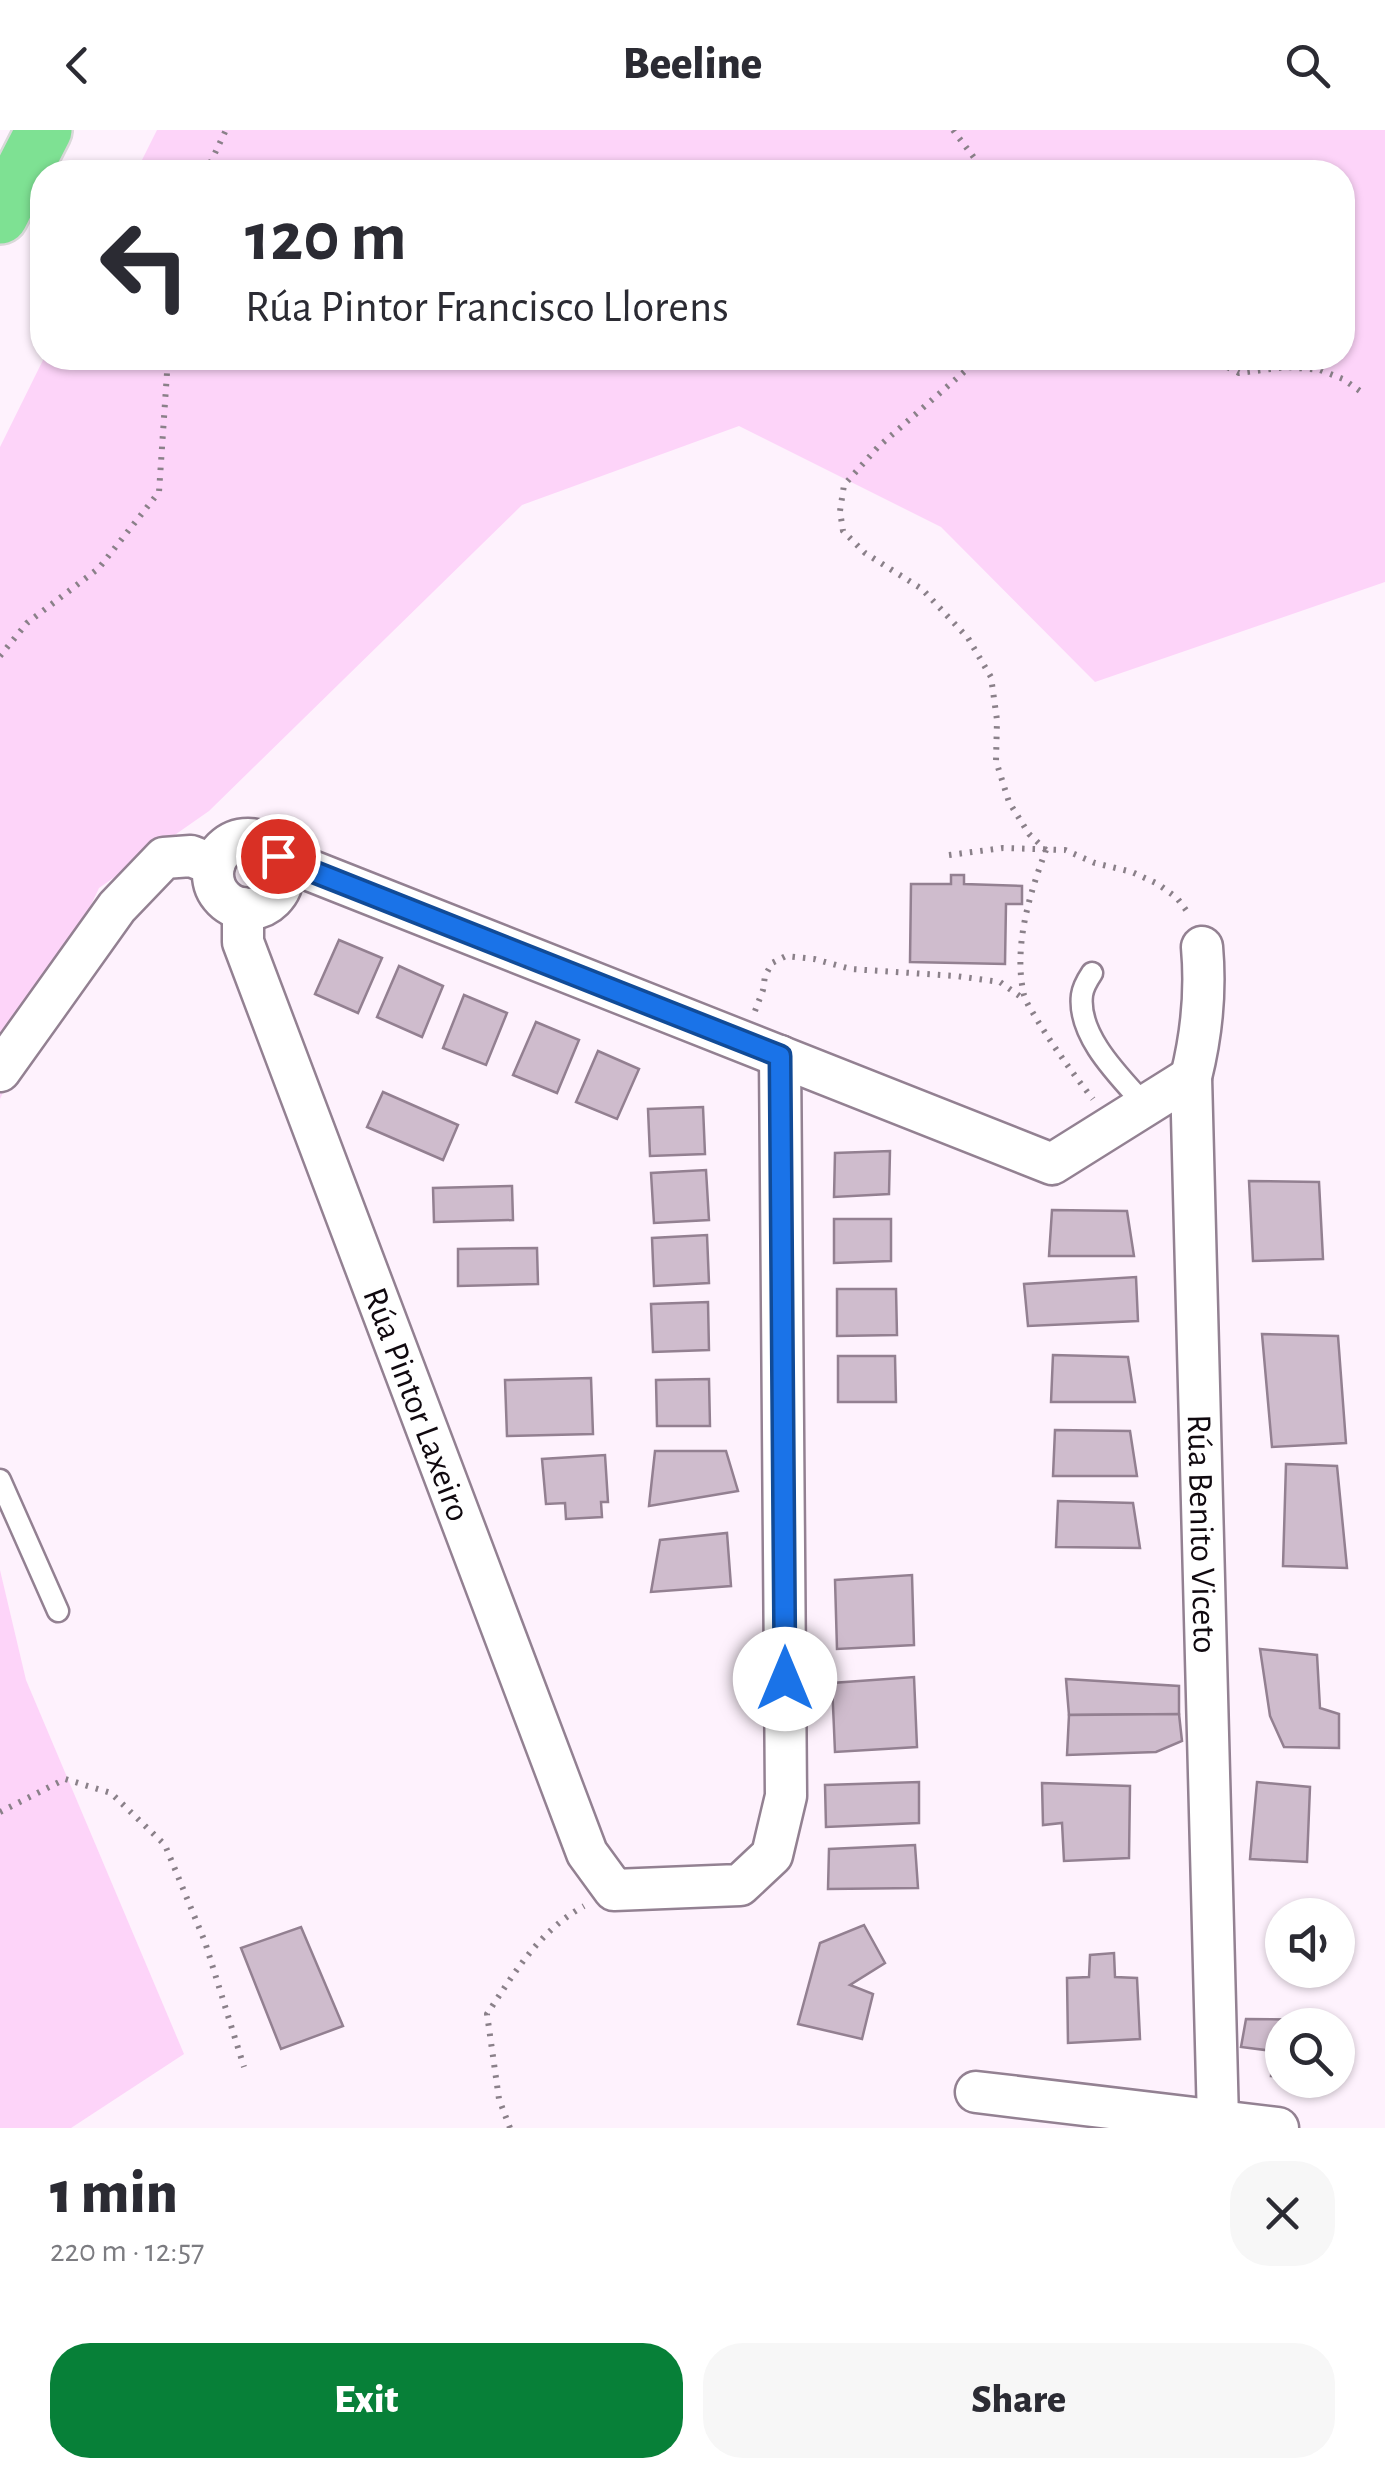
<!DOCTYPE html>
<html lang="en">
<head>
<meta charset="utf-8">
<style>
	:root { --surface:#fff; --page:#f7f7f7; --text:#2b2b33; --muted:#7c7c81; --accent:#078038 }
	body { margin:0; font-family:"Alegreya Sans",sans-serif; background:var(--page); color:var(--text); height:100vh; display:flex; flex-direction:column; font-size:38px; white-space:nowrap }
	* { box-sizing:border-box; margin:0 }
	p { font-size:32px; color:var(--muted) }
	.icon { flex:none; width:55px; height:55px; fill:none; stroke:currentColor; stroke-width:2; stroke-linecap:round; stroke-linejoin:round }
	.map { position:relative; height:1998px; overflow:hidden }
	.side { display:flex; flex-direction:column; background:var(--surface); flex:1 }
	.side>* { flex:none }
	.top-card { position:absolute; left:30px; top:30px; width:1325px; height:210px; border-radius:40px; box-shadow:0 2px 8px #0004; background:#fff; color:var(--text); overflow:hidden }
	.buttons { position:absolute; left:1265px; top:1768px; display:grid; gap:20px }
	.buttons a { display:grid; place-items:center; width:90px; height:90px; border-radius:50%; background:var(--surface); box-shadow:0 2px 8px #0004; font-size:50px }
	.pin { position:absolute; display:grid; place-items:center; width:85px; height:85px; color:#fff; margin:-42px; border:5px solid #fff; border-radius:50%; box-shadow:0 2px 10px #0007 }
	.me { position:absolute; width:110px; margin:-55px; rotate:0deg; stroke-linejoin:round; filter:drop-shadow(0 0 8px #0008) }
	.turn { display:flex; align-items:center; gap:35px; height:210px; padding:0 50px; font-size:45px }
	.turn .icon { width:130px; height:130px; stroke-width:2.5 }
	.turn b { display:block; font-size:70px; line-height:85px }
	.round { display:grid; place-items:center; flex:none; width:105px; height:105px; border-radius:40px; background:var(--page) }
	.overview { display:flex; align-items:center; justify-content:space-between; height:170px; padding:0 50px }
	h1 { font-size:60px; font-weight:800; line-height:75px }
	.cta { display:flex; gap:20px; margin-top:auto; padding:20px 50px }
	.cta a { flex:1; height:115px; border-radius:40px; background:var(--accent); color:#fff; font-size:40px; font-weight:800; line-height:115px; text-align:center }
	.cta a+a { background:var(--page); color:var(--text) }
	header { display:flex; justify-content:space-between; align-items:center; height:130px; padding:0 50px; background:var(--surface); font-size:45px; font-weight:800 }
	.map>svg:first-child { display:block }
</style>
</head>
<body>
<header><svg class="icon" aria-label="back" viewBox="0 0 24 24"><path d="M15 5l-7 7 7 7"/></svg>Beeline<svg class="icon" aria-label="search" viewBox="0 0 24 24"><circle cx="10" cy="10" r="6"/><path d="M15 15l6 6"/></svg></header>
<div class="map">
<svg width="1385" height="1998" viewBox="0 0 1385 1998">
	<rect width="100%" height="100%" fill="#fef2fd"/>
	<!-- green -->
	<g fill="#fdd4f9">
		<polygon points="157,0 1385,0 1385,452 1095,552 941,397 739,296 522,375 209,681 99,758 0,969 0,317 44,228 1342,228 1342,42 136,42"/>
		<polygon points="0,1440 26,1550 184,1924 71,1998 0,1998"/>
	</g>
	<!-- building -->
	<g fill="#cfbccd" stroke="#938091" stroke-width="2.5">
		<polygon points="951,745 964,745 964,754 1022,756 1022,774 1006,774 1005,834 910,832 911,754 951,754"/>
		<polygon points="339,810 382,828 358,883 315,864"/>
		<polygon points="399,836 443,856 422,907 377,887"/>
		<polygon points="464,865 507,883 486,935 443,918"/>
		<polygon points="536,892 579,910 557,963 513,945"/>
		<polygon points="598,921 639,939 617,989 576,972"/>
		<polygon points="383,962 458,995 443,1030 367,997"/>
		<polygon points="703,977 705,1024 650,1026 648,979"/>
		<polygon points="890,1021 889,1064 834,1067 835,1023"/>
		<polygon points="706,1040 709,1090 654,1093 651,1043"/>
		<polygon points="1249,1051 1319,1052 1323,1129 1253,1131"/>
		<polygon points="512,1056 513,1090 434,1092 433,1058"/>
		<polygon points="1052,1080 1127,1081 1134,1126 1049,1126"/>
		<polygon points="834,1089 891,1089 891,1131 834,1133"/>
		<polygon points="707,1105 709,1153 654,1156 652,1108"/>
		<polygon points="537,1118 538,1154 458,1156 458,1119"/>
		<polygon points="1136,1147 1138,1191 1028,1196 1024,1154"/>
		<polygon points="837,1159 896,1159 897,1205 837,1206"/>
		<polygon points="708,1172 709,1220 653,1222 651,1174"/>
		<polygon points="1262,1204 1338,1206 1346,1313 1272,1317"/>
		<polygon points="1053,1225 1128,1227 1135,1272 1051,1272"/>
		<polygon points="838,1226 895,1226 896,1272 838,1272"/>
		<polygon points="591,1248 593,1304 507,1306 505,1250"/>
		<polygon points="709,1249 710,1296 657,1296 656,1250"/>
		<polygon points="1055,1300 1130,1301 1137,1346 1053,1346"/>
		<polygon points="655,1321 726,1321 738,1361 649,1376"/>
		<polygon points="605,1325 608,1372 601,1372 602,1387 566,1389 565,1373 546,1374 542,1329"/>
		<polygon points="1286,1334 1337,1336 1347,1438 1283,1436"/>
		<polygon points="1058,1371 1133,1373 1140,1418 1056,1417"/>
		<polygon points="727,1403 731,1456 651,1462 660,1410"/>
		<polygon points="912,1445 914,1515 837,1519 835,1450"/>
		<polygon points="1260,1519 1317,1525 1320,1578 1339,1584 1339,1618 1284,1617 1270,1586"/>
		<polygon points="914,1547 917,1617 835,1622 832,1553"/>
		<polygon points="1066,1549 1179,1556 1179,1584 1069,1585"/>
		<polygon points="1179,1584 1182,1611 1156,1622 1067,1625 1069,1585"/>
		<polygon points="919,1652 919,1693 826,1697 825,1655"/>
		<polygon points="1257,1652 1310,1657 1307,1732 1250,1729"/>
		<polygon points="1042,1653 1130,1656 1129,1728 1064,1731 1062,1693 1043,1695"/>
		<polygon points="915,1715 918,1758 828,1759 829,1719"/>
		<polygon points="864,1795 885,1833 850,1855 873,1864 862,1909 798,1894 820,1813"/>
		<polygon points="301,1797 343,1896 281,1919 241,1818"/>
		<polygon points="1114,1823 1115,1847 1137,1848 1140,1909 1068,1913 1067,1848 1089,1847 1090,1825"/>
		<polygon points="1246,1889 1337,1890 1337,1895 1282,1895 1282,1947 1271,1946 1273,1921 1241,1917"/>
	</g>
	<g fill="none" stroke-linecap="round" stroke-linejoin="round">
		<!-- service casing -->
		<g stroke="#938192" stroke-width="25">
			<g id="service">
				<path d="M1092 843C1088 849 1083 857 1082 865 1077 906 1120 947 1145 975"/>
				<polyline points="0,1350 58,1481"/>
			</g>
		</g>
		<!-- minor casing -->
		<g stroke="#938192" stroke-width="45">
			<g id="minor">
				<circle cx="248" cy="744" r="35"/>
				<polyline points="278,726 304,738 1052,1034 1191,947"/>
				<path id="s1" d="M243 778V812L587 1723 614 1760 740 1755 772 1725 786 1666 780 926"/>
				<path id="s2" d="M1202 817C1206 862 1202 903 1191 947L1218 1991"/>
				<polyline points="0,941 117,777 164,728 191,726 214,735"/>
				<polyline points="976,1962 1278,1998"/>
			</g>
		</g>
		<!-- motorway casing -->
		<g stroke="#d9d8d9" stroke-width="60">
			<polyline id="motorway" points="0,86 44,0"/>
		</g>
		<!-- path -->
		<g stroke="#8a8089" stroke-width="6" stroke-dasharray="2.5 8" stroke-linecap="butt">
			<polyline points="953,0 985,42"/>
			<polyline points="206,42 226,0"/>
			<polyline points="980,228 878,317 844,355 840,381 843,401 865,423 922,459 968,508 991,547 997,590 996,631 1009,672 1029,704 1046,720"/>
			<polyline points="1209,228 1239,243 1287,237 1320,240 1343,249 1360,261"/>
			<polyline points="0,526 27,493 99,438 159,362 168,228"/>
			<path d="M1046 720C1029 765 1013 818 1024 865 1027 875 1034 884 1039 893 1056 920 1073 944 1093 969"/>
			<polyline points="949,725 1003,718 1065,720 1095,733 1132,742 1158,754 1177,768 1189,784"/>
			<polyline points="755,881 763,860 765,846 772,833 786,826 814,829 851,839 956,846 1000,852 1025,870"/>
			<polyline points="0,1682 65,1649 111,1663 165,1715 205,1812 244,1937"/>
			<path d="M510 1998 499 1969 487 1884C515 1842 539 1801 584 1776"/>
		</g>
		<!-- service -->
		<use href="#service" stroke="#fff" stroke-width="20"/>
		<!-- minor -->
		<use href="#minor" stroke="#fff" stroke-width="40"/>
		<!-- motorway -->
		<use href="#motorway" stroke="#7ee193" stroke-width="55"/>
	</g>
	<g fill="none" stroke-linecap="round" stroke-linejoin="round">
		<!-- route casing -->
		<g stroke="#114b97" stroke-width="25">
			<polyline id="route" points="278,726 304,738 780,926 785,1549"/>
		</g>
		<!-- route -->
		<use href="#route" stroke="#1a73e8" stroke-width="18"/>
	</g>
	<g text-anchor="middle" stroke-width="8" stroke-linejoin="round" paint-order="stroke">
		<!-- street labels -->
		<g font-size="35" fill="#10090f" stroke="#fff">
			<text dy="12" stroke="none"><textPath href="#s1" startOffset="528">Rúa Pintor Laxeiro</textPath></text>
			<text dy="12" stroke="none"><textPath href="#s2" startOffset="588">Rúa Benito Viceto</textPath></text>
		</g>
	</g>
</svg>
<div class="buttons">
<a><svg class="icon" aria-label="sound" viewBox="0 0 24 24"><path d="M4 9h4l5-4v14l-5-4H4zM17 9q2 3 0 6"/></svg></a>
<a><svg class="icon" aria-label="search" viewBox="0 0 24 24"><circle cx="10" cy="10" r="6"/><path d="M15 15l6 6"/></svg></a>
</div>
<div class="pin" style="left:278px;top:726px;background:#d93025"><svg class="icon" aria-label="arrive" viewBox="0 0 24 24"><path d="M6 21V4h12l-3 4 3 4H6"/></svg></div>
<svg class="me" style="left:785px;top:1549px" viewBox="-20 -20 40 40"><circle r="19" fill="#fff"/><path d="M0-13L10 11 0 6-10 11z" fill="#1a73e8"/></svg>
<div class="top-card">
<div class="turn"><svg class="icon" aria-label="left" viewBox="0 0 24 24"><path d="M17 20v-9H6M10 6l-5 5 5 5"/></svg><div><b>120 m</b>Rúa Pintor Francisco Llorens</div></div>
</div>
</div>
<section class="side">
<div class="overview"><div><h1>1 min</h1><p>220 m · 12:57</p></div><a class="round"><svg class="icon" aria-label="close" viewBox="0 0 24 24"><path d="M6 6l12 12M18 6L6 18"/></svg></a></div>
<div class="cta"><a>Exit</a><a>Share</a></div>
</section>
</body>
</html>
